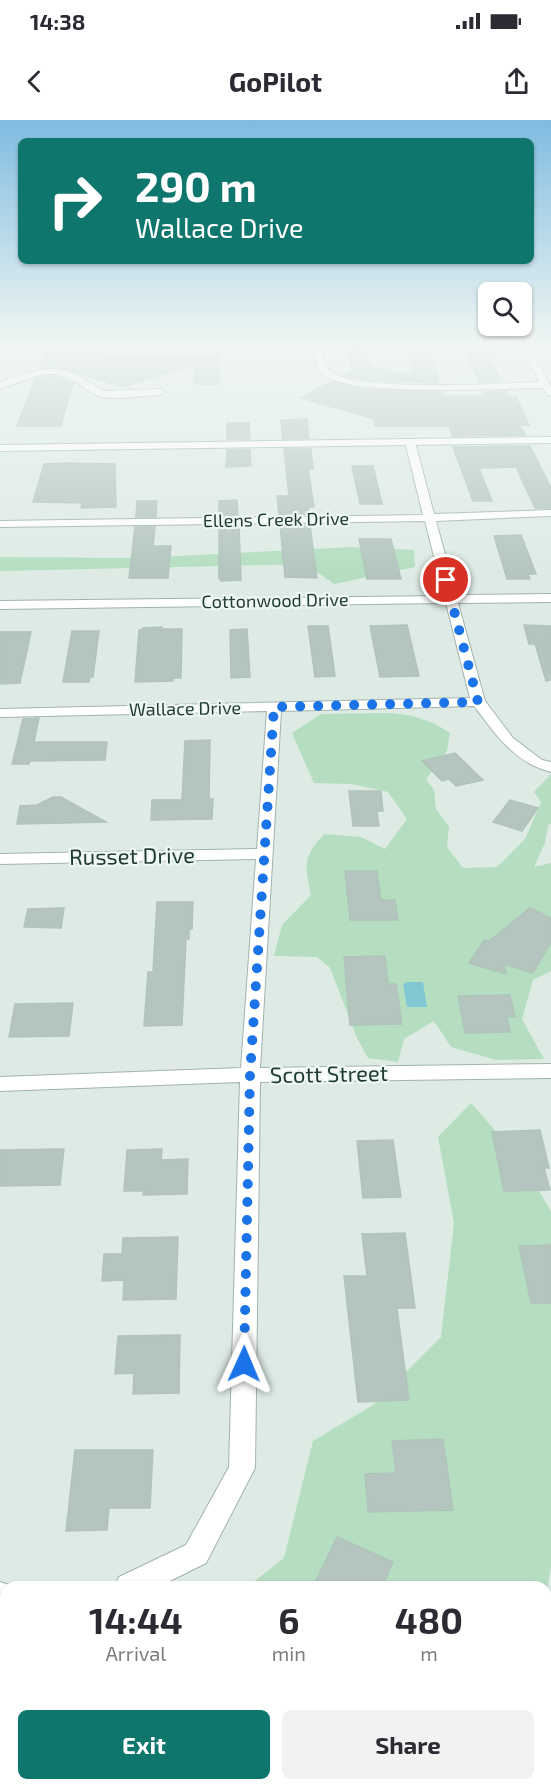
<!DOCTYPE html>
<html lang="en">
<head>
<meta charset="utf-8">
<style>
	:root { --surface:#fff; --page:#f2f2f3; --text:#2b2b33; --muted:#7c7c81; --accent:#0f766e }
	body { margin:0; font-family:"Exo 2",sans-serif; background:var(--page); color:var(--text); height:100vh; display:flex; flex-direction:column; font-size:22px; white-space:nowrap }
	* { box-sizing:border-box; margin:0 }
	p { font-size:20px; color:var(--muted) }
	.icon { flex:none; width:33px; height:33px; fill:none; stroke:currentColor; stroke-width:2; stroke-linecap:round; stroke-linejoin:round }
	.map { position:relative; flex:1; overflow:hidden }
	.sheet { position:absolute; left:0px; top:1461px; width:552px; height:210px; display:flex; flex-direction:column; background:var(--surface); border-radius:18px 18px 0 0; box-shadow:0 2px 4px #0004 }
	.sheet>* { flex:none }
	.banner { position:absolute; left:18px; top:18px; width:516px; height:126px; border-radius:9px; box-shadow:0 2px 4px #0004; background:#0f766e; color:#fff; overflow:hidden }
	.buttons { position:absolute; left:478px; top:162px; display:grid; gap:12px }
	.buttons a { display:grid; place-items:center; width:54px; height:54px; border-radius:9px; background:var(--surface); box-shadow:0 2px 4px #0004; font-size:30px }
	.pin { position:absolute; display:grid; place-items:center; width:51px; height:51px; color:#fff; margin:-26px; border:3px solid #fff; border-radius:50%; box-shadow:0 2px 6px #0007 }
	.me { position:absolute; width:66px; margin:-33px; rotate:1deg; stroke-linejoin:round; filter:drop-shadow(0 0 4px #0008) }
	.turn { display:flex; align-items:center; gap:21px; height:126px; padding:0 18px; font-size:27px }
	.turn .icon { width:78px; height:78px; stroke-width:2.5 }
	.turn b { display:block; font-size:42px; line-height:51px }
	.eta { display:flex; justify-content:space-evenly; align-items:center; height:102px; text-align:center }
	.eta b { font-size:36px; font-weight:700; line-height:42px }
	.cta { display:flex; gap:12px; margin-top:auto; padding:12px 18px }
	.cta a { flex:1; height:69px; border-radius:9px; background:var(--accent); color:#fff; font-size:24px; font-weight:700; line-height:69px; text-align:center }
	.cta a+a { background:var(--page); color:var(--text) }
	.status { display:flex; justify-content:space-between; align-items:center; height:42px; padding:0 30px; background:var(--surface); direction:ltr }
	.status svg { height:16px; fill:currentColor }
	header { display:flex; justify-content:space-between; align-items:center; height:78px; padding:0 18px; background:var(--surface); font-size:27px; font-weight:700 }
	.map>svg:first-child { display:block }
</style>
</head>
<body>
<div class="status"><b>14:38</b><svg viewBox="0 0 49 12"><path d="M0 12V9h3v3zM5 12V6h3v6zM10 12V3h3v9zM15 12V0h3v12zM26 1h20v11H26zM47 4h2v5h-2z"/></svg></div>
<header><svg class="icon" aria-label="back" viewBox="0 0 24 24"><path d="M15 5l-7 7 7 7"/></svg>GoPilot<svg class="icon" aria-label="share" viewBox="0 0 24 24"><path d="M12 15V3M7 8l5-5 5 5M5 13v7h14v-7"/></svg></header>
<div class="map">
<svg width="551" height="1671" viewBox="0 0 551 1671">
	<rect width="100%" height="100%" fill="#deebe5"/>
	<!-- green -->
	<g fill="#b4debf">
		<polygon points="352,427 414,430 415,447 334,464 306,444 0,451 0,437 140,438"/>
		<path d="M386 593C410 594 430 599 450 613L447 631 426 659 434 670 436 689 449 707 447 727 463 748 497 747 525 719 541 682 534 672 551 654V704L548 705 545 723 534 747 551 743V851L533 860 522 899 544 939 496 940 451 927 434 901 404 919 398 942 368 938 357 918 330 848 317 837 274 836 282 805 311 775C305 745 302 738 324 714L361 717 385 729 407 699 388 672 352 664 314 663 292 613 321 594Z"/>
		<polygon points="471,983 523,1042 551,1092 551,1447 546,1474 546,1467 247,1467 284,1438 313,1321 373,1285 441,1217 454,1103 438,1017"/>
		<polygon points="6,1599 6,1665 543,1665 543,1671 0,1671 0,1602"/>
	</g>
	<!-- water -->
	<polygon fill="#81c8d4" points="408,862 423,862 427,887 407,887 403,864"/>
	<!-- building -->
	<g fill="#b3c5be" stroke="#b0c4bc" stroke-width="1.5">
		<polygon points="361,223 370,247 413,255 407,232 431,232 439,263 368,260 344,255 353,250 346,227 355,227"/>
		<polygon points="61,229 147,239 193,239 193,235 218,235 220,264 194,264 194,244 123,267 58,247 39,248 45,233 52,234"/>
		<polygon points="464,229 485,229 501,261 479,262"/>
		<polygon points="53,256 73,263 61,306 17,306 35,259"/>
		<polygon points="332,261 363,269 442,272 443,276 486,276 484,272 506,271 509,277 516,277 529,305 520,305 525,315 453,316 449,306 374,306 375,299 301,278"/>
		<polygon points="307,299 309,318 283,319 281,300"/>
		<polygon points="227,303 249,303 250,319 227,319"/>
		<polygon points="530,326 551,368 551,388 535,388 516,347 479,348 492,381 473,381 453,327"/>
		<polygon points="284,329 311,329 313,349 308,349 314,387 308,387 309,394 279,395 277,376 289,376"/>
		<polygon points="227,330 250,330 251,346 226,347"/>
		<polygon points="66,343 115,344 116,387 81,388 82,383 33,382 44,344"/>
		<polygon points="352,346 373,346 382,384 360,384"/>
		<polygon points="237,380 238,395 219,396 219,381"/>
		<polygon points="137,381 157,381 156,397 136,397"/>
		<polygon points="280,405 310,405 317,458 285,457"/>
		<polygon points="219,406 239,406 241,460 221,461 219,458"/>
		<polygon points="135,407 155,407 153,426 171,426 168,458 129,458"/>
		<polygon points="521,415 536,454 528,454 530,459 507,459 494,416"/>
		<polygon points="359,419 391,419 401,459 367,459"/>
		<polygon points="407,505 419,556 380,557 370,506"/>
		<polygon points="524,505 551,506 551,560 546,561 535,524 529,524"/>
		<polygon points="308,506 328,506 335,556 315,557"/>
		<polygon points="162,507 162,509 182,509 181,558 173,558 173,561 135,562 139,510 143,510 143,508"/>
		<polygon points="247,509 250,557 231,558 230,510"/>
		<polygon points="72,511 99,511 93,557 90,557 89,562 63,562"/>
		<polygon points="0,512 31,512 20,563 0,564"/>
		<polygon points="39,598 34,622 107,622 105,640 30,641 29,644 12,644 23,599"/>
		<polygon points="210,620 209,679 213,679 212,699 151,700 152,680 182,680 185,621"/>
		<polygon points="455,633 483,660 456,666 449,659 442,661 422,641"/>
		<polygon points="349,671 381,671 383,691 377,691 379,706 353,706"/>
		<polygon points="53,677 61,677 106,702 17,704 20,686 37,685"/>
		<polygon points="510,680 538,688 522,711 493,702"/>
		<polygon points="345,751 377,751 381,780 395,780 398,800 350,800"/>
		<polygon points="157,782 193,782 192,809 189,809 189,819 186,819 182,905 144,906 148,852 153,852"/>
		<polygon points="64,788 61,808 24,807 28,789"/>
		<polygon points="530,788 551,798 551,822 533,853 504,844 506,854 469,843 484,820 489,821"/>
		<polygon points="385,836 388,864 396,864 402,904 350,905 344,837"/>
		<polygon points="510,875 515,897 507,897 510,912 465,913 458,876"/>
		<polygon points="73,883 69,916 9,917 15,884"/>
		<polygon points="540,1010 549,1048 544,1048 550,1070 504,1071 492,1012"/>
		<polygon points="393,1020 401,1077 363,1078 357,1021"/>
		<polygon points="64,1029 60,1065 0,1066 0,1030"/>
		<polygon points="162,1029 161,1040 188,1039 187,1074 143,1075 144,1071 124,1071 127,1030"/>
		<polygon points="405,1113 415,1188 397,1188 409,1280 358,1282 344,1156 367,1156 362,1114"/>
		<polygon points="178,1117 176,1179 123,1180 124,1160 102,1161 104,1134 122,1134 123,1118"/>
		<polygon points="551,1125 551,1183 531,1183 519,1126"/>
		<polygon points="180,1215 179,1273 133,1274 134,1253 115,1254 118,1216"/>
		<polygon points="443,1319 453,1390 368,1392 365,1354 396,1353 392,1321"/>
		<polygon points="75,1330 153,1330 150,1388 109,1388 107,1410 66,1411"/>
		<polygon points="337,1417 393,1442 382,1467 313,1467"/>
	</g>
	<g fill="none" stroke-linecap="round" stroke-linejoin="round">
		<!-- street casing -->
		<g stroke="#a1b3ac" stroke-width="2">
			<g id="street">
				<path d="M130 222H139L138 224 170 222H359L355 225H321C323 234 323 244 330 251 355 273 501 263 540 262L518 222H526L551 267V276L547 275 543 268C502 268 350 277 324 255 315 247 314 236 313 225L177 227 143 231 129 227Z"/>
				<path d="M57 249 77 255 104 271 160 269 165 272 160 275C142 275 117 281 99 276 89 273 81 264 71 259 47 246 23 262 0 269V263C18 254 37 249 57 249Z"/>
				<path d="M410 319 415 322 434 394 551 390V396L436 401 456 475 551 474V482L458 483 485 581 513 618 542 640 551 642V652C515 643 496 615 474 586L281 591 260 948 551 944V958L260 962 255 1348 206 1443 158 1467H115L119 1457 186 1425 229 1347 240 962 0 971V957L241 948 256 739 0 744V734L257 729 267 591 0 597V589L470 578 446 483 0 489V481L444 476 425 401 0 407V401L423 395 405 322Z"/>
				<polygon points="0,1462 15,1467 6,1467 6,1491 0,1490"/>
			</g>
		</g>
		<!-- secondary casing -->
		<g stroke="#9cb7ad" stroke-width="2">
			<polygon id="secondary" points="551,317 551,323 0,331 0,325"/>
		</g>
		<!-- street -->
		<use href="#street" fill="#fff" fill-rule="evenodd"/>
		<!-- secondary -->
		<use href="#secondary" fill="#fff" fill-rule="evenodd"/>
	</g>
	<!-- sky -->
	<linearGradient id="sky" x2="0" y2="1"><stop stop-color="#7fbce0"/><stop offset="0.49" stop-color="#f0f6f3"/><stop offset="1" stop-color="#f0f6f3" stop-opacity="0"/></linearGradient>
	<rect width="551" height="456" fill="url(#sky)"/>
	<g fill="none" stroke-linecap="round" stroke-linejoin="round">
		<!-- route -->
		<polyline stroke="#1a73e8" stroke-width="10" stroke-dasharray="0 18" points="244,1244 250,955 274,587 478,582 446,460"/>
	</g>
	<g text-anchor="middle" stroke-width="4.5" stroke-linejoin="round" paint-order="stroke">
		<!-- far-street labels -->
		<g font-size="18" fill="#1e3b33" stroke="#eef7f2">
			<text transform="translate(276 400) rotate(-1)" y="6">Ellens Creek Drive</text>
			<text transform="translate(275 481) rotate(-1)" y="6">Cottonwood Drive</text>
			<text transform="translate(185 589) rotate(-1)" y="6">Wallace Drive</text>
		</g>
		<!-- street labels -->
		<g font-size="22" fill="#1e3b33" stroke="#eef7f2">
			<text transform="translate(132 736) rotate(-1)" y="8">Russet Drive</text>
			<text transform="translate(329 954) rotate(-1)" y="8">Scott Street</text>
		</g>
	</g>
</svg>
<div class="buttons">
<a><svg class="icon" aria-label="search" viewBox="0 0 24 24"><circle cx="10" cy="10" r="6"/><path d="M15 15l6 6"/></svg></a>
</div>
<div class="pin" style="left:446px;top:460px;background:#d93025"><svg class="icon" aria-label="arrive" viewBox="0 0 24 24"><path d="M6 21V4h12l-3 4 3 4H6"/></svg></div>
<svg class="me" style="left:244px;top:1244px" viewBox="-20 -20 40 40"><path d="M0-17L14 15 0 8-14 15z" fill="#1a73e8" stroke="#fff" stroke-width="4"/></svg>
<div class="banner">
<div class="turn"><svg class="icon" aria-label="right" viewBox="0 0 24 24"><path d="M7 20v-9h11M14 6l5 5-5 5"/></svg><div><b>290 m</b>Wallace Drive</div></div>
</div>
<section class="sheet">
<div class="eta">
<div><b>14:44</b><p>Arrival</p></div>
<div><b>6</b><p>min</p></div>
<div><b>480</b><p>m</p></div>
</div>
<div class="cta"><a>Exit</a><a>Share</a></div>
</section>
</div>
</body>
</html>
